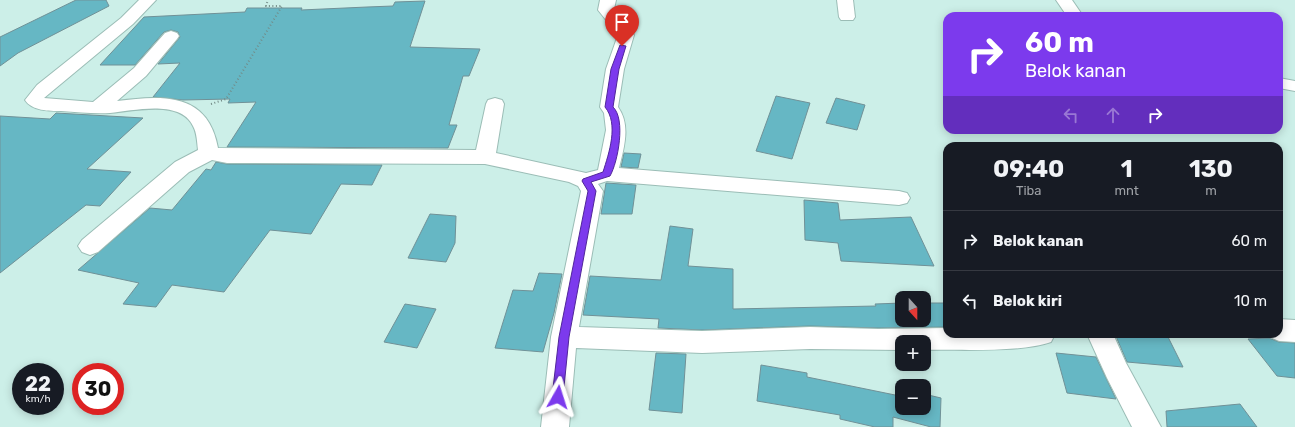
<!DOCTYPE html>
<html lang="id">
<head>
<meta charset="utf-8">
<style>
	:root { --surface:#171b24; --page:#20242c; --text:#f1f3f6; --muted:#9ea1a6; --line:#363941 }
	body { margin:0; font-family:Rubik,sans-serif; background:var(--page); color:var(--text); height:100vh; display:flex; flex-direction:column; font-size:15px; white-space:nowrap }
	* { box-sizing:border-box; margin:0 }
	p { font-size:13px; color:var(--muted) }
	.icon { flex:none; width:22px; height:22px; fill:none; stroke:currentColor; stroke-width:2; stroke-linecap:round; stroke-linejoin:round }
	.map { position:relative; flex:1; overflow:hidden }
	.side { position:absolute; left:943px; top:142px; width:340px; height:196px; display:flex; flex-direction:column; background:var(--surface); border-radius:12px; box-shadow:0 2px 10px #0003 }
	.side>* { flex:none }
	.hud { position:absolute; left:943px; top:12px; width:340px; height:122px; border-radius:12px; box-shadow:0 2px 10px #0003; background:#7c3aed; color:#fff; overflow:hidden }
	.needle { width:26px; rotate:159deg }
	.controls { position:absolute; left:895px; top:291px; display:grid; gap:8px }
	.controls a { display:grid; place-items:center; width:36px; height:36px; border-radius:8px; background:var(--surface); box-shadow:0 2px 10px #0003; font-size:20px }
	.speed { position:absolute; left:12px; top:363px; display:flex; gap:8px; font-size:20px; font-weight:700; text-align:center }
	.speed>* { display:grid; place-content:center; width:52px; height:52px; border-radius:50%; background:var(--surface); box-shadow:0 2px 10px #0003; line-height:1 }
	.speed small { font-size:10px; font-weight:400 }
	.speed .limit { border:6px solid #d22; background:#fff; color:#111 }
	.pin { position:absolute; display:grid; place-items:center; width:34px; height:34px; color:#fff; margin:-41px -17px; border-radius:50% 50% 50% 0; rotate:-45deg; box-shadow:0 0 4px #0007 }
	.pin .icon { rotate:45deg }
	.me { position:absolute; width:44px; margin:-22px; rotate:6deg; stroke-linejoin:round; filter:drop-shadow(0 0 3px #0008) }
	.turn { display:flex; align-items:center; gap:14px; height:84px; padding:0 16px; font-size:18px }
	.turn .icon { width:52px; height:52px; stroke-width:2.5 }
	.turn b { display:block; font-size:28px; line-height:34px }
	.lanes { display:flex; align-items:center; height:38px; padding:0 16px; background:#0003; justify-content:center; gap:20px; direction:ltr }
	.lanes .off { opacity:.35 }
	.eta { display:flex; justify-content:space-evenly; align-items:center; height:68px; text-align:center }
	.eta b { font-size:24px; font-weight:700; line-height:28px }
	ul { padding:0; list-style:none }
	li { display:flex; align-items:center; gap:12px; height:60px; padding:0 16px; border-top:1px solid var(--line) }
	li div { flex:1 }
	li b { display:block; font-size:15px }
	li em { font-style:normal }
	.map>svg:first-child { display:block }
</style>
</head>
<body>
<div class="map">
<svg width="1295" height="427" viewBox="0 0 1295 427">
	<rect width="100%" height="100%" fill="#ccefe8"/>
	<!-- building -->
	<g fill="#66b7c4" stroke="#709197">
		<polygon points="76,0 106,0 109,6 18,53 0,66 0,37"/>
		<polygon points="425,1 410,47 480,49 469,76 463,76 449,125 457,125 448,148 227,147 256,102 228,103 230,99 183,100 153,97 180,63 158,64 180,37 178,32 171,30 164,32 135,65 100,65 144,17 245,12 247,8 302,8 301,10 367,7 393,6 395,2"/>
		<polygon points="776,96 810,103 792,159 756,151"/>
		<polygon points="836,98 865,105 857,130 826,123"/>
		<polygon points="56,113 143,118 87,169 131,172 100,206 86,205 0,273 0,116 50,119"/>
		<polygon points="624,153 641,154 638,168 621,167"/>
		<polygon points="216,162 227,164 382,165 372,185 341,184 311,234 270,230 224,292 172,285 156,307 123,304 139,283 78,270 150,208 172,210 206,169 211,170"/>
		<polygon points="606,183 636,185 632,214 601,214"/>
		<polygon points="804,200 838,203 840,220 911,217 934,266 841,261 838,243 805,240"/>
		<polygon points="430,214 456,216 455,243 446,262 408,258"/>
		<polygon points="670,226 693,229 688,266 733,269 733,309 876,306 875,304 902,303 902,320 924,320 924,303 947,303 947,327 878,328 810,326 702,330 658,328 659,319 583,315 590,276 661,280"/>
		<polygon points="539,273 562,274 554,313 543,352 495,348 513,290 533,291"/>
		<polygon points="405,304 436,309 417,348 384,342"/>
		<polygon points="1115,334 1168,337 1183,367 1127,362"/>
		<polygon points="1269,338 1279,342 1295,343 1295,378 1277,376 1248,339"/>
		<polygon points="656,353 686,354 682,413 649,410"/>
		<polygon points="1056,353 1096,357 1116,399 1067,393"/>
		<polygon points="761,365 807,373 807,377 900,396 900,387 902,388 902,408 924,408 924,394 941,398 940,427 931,427 893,417 893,427 875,427 840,419 840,415 757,401"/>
		<polygon points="1240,404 1257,427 1167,427 1166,411"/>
	</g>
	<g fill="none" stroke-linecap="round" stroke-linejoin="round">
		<!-- minor casing -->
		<g stroke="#9bbdb6" stroke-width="2">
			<g id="minor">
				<path d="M139 0H156L133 24 44 98 93 102 134 68 165 33 171 31 177 33 179 36 177 39 146 76 117 101C163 95 208 92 218 148L476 150 486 104 488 100 495 98 502 100 504 104 496 153 586 173 598 170 606 130 604 113 600 107 606 69 618 35 598 10 600 0H616L614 9 626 22 634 35 624 69 618 107C631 125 624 148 619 168L899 191 907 193 910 198 907 203 899 205 607 181 598 184 603 191 579 327 702 331 810 327 878 329 947 328V334H1055L1051 342C1019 353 960 349 924 350V342H902V350L810 349 702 353 576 348 569 427H541L551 337 581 191 578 186 569 182 485 164 227 163 212 160 189 172 98 252 90 255 82 252 78 246 82 240 175 162 198 150C197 142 197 133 193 126 180 99 133 111 110 113 94 114 78 112 61 111 49 111 32 111 25 100L37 85 121 18Z"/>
				<polygon points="837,0 853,0 855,17 853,20 841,20 839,17"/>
				<polygon points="1056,0 1072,0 1083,16 1067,16"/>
				<polygon points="1279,78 1295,81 1295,91 1279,88"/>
				<polygon points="1279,319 1295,320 1295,342 1279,341 1270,337 1268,334 1279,334"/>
				<polygon points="1087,334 1113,334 1126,363 1161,427 1132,427 1107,378"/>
			</g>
		</g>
		<!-- path -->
		<polyline stroke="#728985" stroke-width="2" stroke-dasharray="1 2.5" stroke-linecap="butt" points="211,104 226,99 282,6 266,6 268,0"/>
		<!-- minor -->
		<use href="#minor" fill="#fff" fill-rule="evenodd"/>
	</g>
	<!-- route -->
	<path fill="#7c3aed" stroke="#51269a" d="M620 45 626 46 619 69 613 107C626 119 618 162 610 176L591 182 596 191 569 337 563 397 562 401 558 402 554 401 552 397 559 337 588 191 582 181 583 179 603 172C609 153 619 124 605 107L611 69Z"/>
</svg>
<div class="controls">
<a><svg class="needle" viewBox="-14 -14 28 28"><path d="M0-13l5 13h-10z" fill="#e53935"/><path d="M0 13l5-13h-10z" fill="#9ea1a6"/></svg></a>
<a>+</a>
<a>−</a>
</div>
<div class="speed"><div>22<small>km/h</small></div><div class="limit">30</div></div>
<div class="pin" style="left:622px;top:46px;background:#d93025"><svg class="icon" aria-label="arrive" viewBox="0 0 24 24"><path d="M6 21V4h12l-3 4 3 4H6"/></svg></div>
<svg class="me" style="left:558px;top:397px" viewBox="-20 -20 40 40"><path d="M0-17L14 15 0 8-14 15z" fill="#7c3aed" stroke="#fff" stroke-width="4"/></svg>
<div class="hud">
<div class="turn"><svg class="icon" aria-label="right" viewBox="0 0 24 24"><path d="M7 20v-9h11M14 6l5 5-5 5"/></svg><div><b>60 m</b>Belok kanan</div></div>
<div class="lanes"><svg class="icon off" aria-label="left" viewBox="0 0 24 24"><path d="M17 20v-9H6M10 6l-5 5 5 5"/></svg><svg class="icon off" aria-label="ahead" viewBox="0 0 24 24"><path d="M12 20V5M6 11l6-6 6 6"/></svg><svg class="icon" aria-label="right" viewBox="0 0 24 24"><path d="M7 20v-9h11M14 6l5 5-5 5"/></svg></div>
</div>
<section class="side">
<div class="eta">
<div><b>09:40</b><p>Tiba</p></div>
<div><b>1</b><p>mnt</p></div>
<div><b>130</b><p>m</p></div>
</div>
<ul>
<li><svg class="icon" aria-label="right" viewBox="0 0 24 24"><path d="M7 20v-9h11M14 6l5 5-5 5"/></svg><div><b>Belok kanan</b></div><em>60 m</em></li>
<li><svg class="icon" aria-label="left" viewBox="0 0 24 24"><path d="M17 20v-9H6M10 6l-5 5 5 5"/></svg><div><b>Belok kiri</b></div><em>10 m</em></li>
</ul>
</section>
</div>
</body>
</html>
